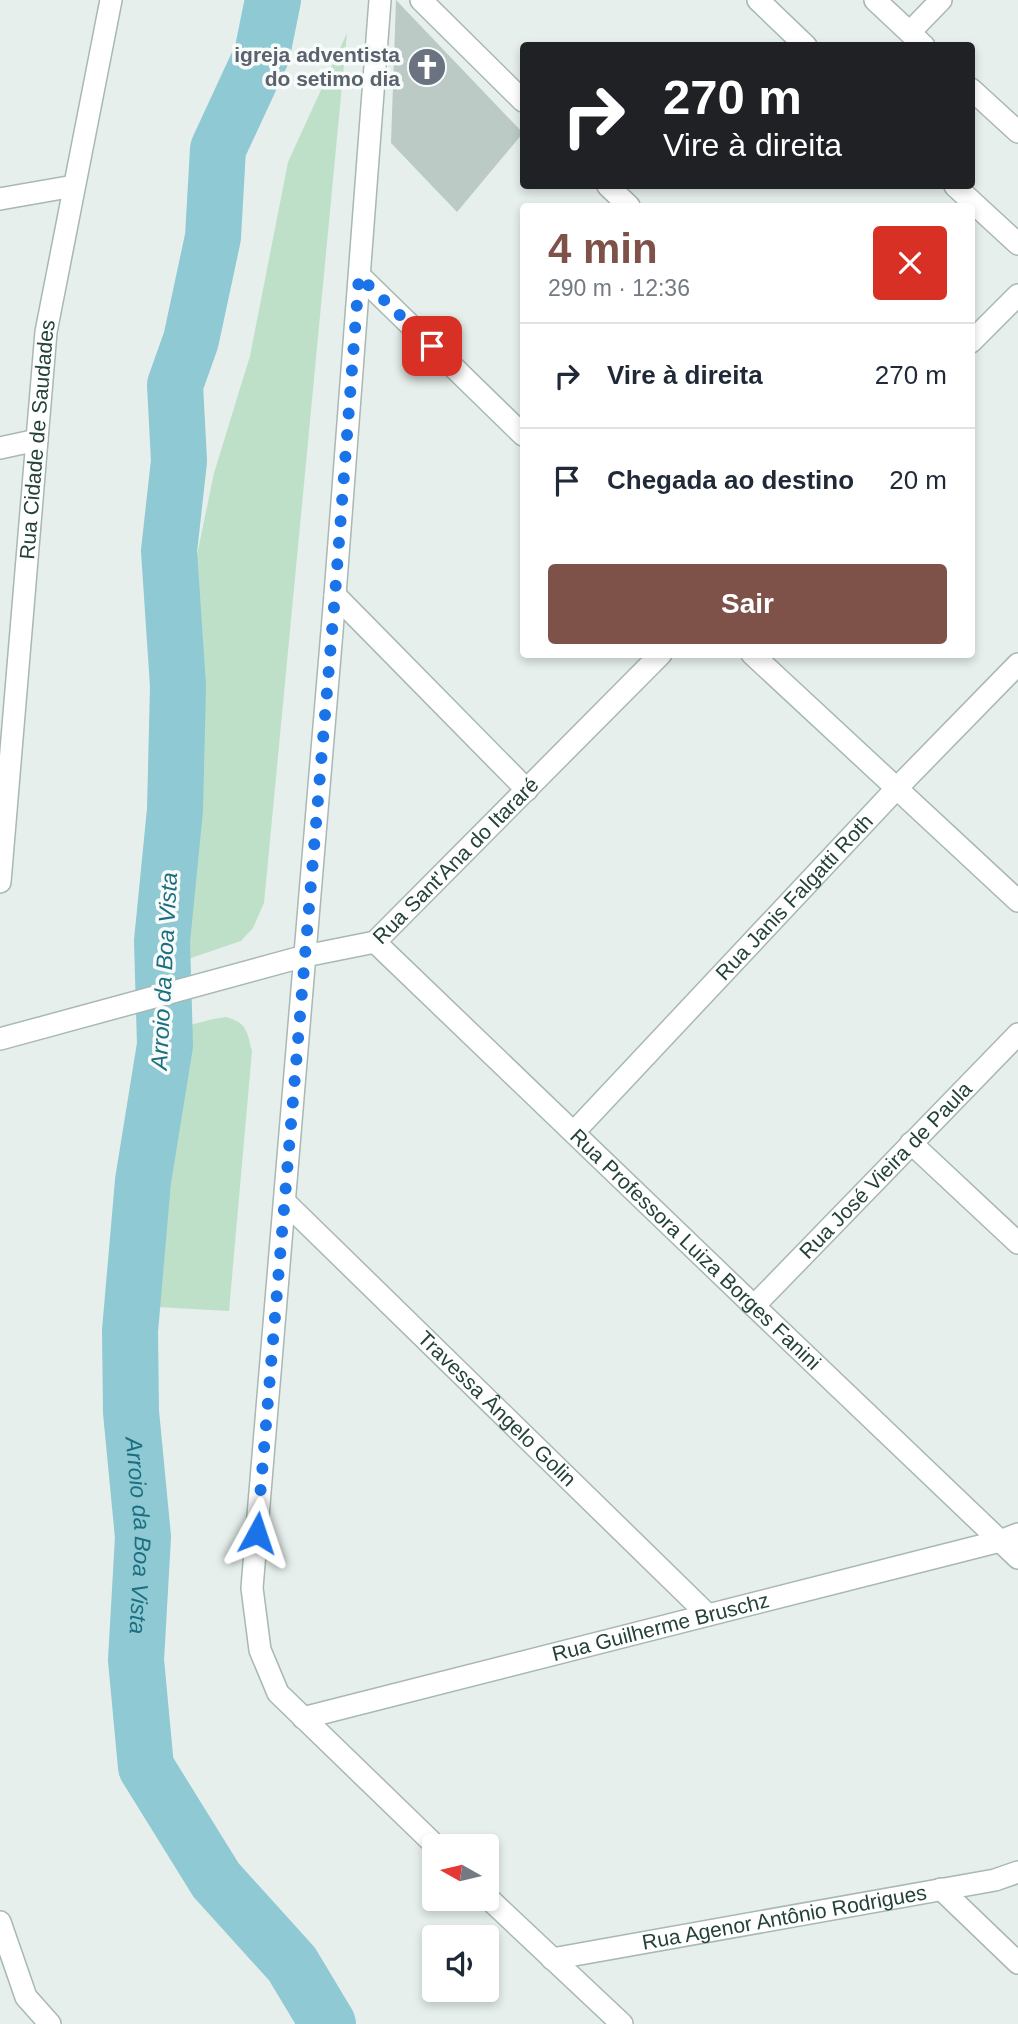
<!DOCTYPE html>
<html lang="pt">
<head>
<meta charset="utf-8">
<style>
	:root { --surface:#fff; --page:#f6f6f7; --text:#1f2937; --muted:#747a83; --line:#e0e1e3; --accent:#7f5249 }
	body { margin:0; font-family:Arial,sans-serif; background:var(--page); color:var(--text); height:100vh; display:flex; flex-direction:column; font-size:26px; white-space:nowrap }
	* { box-sizing:border-box; margin:0 }
	p { font-size:23px; color:var(--muted) }
	.icon { flex:none; width:38px; height:38px; fill:none; stroke:currentColor; stroke-width:2; stroke-linecap:round; stroke-linejoin:round }
	.map { position:relative; flex:1; overflow:hidden }
	.sheet { position:absolute; left:520px; top:203px; width:455px; height:455px; display:flex; flex-direction:column; background:var(--surface); border-radius:7px; box-shadow:0 4px 10px #0003 }
	.sheet>* { flex:none }
	.banner { position:absolute; left:520px; top:42px; width:455px; height:147px; border-radius:7px; box-shadow:0 4px 10px #0003; background:#202124; color:#fff; overflow:hidden }
	.needle { width:46px; rotate:278deg }
	.fabs { position:absolute; left:422px; top:1834px; display:grid; gap:14px }
	.fabs a { display:grid; place-items:center; width:77px; height:77px; border-radius:7px; background:var(--surface); box-shadow:0 4px 10px #0003; font-size:35px }
	.pin { position:absolute; display:grid; place-items:center; width:60px; height:60px; color:#fff; margin:-30px; border-radius:14px; box-shadow:0 4px 10px #0006 }
	.me { position:absolute; width:77px; margin:-38px; rotate:5deg; stroke-linejoin:round; filter:drop-shadow(0 0 5px #0008) }
	.turn { display:flex; align-items:center; gap:24px; height:147px; padding:0 28px; font-size:32px }
	.turn .icon { width:91px; height:91px; stroke-width:2.5 }
	.turn b { display:block; font-size:49px; line-height:60px }
	.round { display:grid; place-items:center; flex:none; width:74px; height:74px; border-radius:7px; background:var(--page) }
	.overview { display:flex; align-items:center; justify-content:space-between; height:119px; padding:0 28px }
	h1 { font-size:42px; font-weight:800; line-height:52px; color:var(--accent) }
	.action { display:flex; gap:14px; margin-top:auto; padding:14px 28px }
	.action a { flex:1; height:80px; border-radius:7px; background:var(--accent); color:#fff; font-size:28px; font-weight:800; line-height:80px; text-align:center }
	ul { padding:0; list-style:none }
	li { display:flex; align-items:center; gap:21px; height:105px; padding:0 28px; border-top:2px solid var(--line) }
	li div { flex:1 }
	li b { display:block; font-size:26px }
	li em { font-style:normal }
	.map>svg:first-child { display:block }
</style>
</head>
<body>
<div class="map">
<svg width="1018" height="2024" viewBox="0 0 1018 2024">
	<rect width="100%" height="100%" fill="#e6efeb"/>
	<!-- grass -->
	<g fill="#bfe0c8">
		<polygon points="347,33 264,903 253,928 241,941 188,959 175,960 187,924 198,828 197,555 214,473 250,356 288,162"/>
		<path d="M226 1017C247 1023 247 1031 252 1051L229 1311 157 1307 151 1267 152 1226 166 1147 172 1085 171 1030 213 1019Z"/>
	</g>
	<g fill="none" stroke-linecap="round" stroke-linejoin="round">
		<!-- river -->
		<path stroke="#8ec9d4" stroke-width="56" id="s1" d="M273 0 262 54 218 149 213 237 191 340 175 385 179 461 169 551 178 686 175 810 162 941 165 1045 143 1181 130 1331 131 1412 143 1537 136 1660 146 1767 216 1880 292 1964 328 2024"/>
	</g>
	<!-- building -->
	<polygon fill="#bbcac4" points="396,0 523,133 457,212 391,143"/>
	<g fill="none" stroke-linecap="round" stroke-linejoin="round">
		<!-- minor casing -->
		<g stroke="#a8b8b2" stroke-width="24">
			<g id="minor">
				<polyline points="380,0 335,595 252,1588 260,1650 278,1693 436,1846"/>
				<polyline points="421,0 523,101"/>
				<polyline points="758,0 806,46"/>
				<polyline points="875,0 924,46"/>
				<polyline points="910,32 941,0"/>
				<polyline points="971,89 1018,132"/>
				<polyline points="608,186 629,206"/>
				<polyline points="955,186 1018,244"/>
				<polyline points="0,199 74,186"/>
				<polyline points="360,276 523,435"/>
				<polyline points="971,342 1018,295"/>
				<polyline points="0,448 37,440"/>
				<polyline points="335,595 527,790"/>
				<polyline points="752,654 1018,901"/>
				<path id="s2" d="M0 882 46 332 111 0"/>
				<path id="s3" d="M375 942 754 1306 1018 1558"/>
				<path id="s4" d="M0 1039 305 956 375 942 661 654"/>
				<path id="s5" d="M574 1132 896 789 1018 664"/>
				<polyline points="911,1143 1018,1243"/>
				<path id="s6" d="M285 1202 708 1615"/>
				<path id="s7" d="M754 1306 1018 1034"/>
				<path id="s8" d="M303 1718 1000 1541 1018 1534"/>
				<polyline points="941,1889 1018,1963"/>
				<polyline points="486,1896 622,2024"/>
				<polyline points="0,1922 26,1997 50,2024"/>
				<path id="s9" d="M552 1959 995 1880 1018 1872"/>
			</g>
		</g>
		<!-- minor -->
		<use href="#minor" stroke="#fff" stroke-width="21"/>
	</g>
	<g fill="none" stroke-linecap="round" stroke-linejoin="round">
		<!-- route -->
		<polyline stroke="#1a73e8" stroke-width="12" stroke-dasharray="0 21.6" points="257,1533 335,595 359,276 432,346"/>
	</g>
	<!-- icons -->
	<defs>
		<g id="church-disc" transform="scale(2.0125)"><circle r="9.5" fill="#6b7280" stroke="#f7fbf9"/><path d="M-1.2-6h2.4v3.5h3.3v2.4h-3.3V6h-2.4V-.1h-3.3v-2.4h3.3Z" fill="#fff"/></g>
	</defs>
	<g fill-rule="evenodd">
		<use href="#church-disc" x="427" y="67"/>
	</g>
	<g text-anchor="middle" stroke-width="7" stroke-linejoin="round" paint-order="stroke">
		<!-- worship labels -->
		<g font-size="21" font-weight="bold" fill="#5b616d" stroke="#f7fbf9" text-anchor="end">
			<text x="400" y="62">igreja adventista<tspan x="400" dy="24">do setimo dia</tspan></text>
		</g>
		<!-- street labels -->
		<g font-size="21" fill="#24423a" stroke="#f7fbf9">
			<text dy="7" stroke="none"><textPath href="#s2" startOffset="444">Rua Cidade de Saudades</textPath></text>
			<text dy="7" stroke="none"><textPath href="#s4" startOffset="502">Rua Sant'Ana do Itararé</textPath></text>
			<text dy="7" stroke="none"><textPath href="#s5" startOffset="322">Rua Janis Falgatti Roth</textPath></text>
			<text dy="7" stroke="none"><textPath href="#s7" startOffset="189">Rua José Vieira de Paula</textPath></text>
			<text dy="7" stroke="none"><textPath href="#s3" startOffset="444">Rua Professora Luiza Borges Fanini</textPath></text>
			<text dy="7" stroke="none"><textPath href="#s6" startOffset="296">Travessa Ângelo Golin</textPath></text>
			<text dy="7" stroke="none"><textPath href="#s8" startOffset="369">Rua Guilherme Bruschz</textPath></text>
			<text dy="7" stroke="none"><textPath href="#s9" startOffset="236">Rua Agenor Antônio Rodrigues</textPath></text>
		</g>
		<!-- water labels -->
		<g font-size="23" font-style="italic" fill="#1c6f80" stroke="#f7fbf9">
			<text transform="translate(164 971) rotate(-87)" y="8">Arroio da Boa Vista</text>
			<text dy="8" stroke="none"><textPath href="#s1" startOffset="1556">Arroio da Boa Vista</textPath></text>
		</g>
	</g>
</svg>
<div class="fabs">
<a><svg class="needle" viewBox="-14 -14 28 28"><path d="M0-13l5 13h-10z" fill="#e53935"/><path d="M0 13l5-13h-10z" fill="#747a83"/></svg></a>
<a><svg class="icon" aria-label="sound" viewBox="0 0 24 24"><path d="M4 9h4l5-4v14l-5-4H4zM17 9q2 3 0 6"/></svg></a>
</div>
<div class="pin" style="left:432px;top:346px;background:#d93025"><svg class="icon" aria-label="arrive" viewBox="0 0 24 24"><path d="M6 21V4h12l-3 4 3 4H6"/></svg></div>
<svg class="me" style="left:257px;top:1533px" viewBox="-20 -20 40 40"><path d="M0-17L14 15 0 8-14 15z" fill="#1a73e8" stroke="#fff" stroke-width="4"/></svg>
<div class="banner">
<div class="turn"><svg class="icon" aria-label="right" viewBox="0 0 24 24"><path d="M7 20v-9h11M14 6l5 5-5 5"/></svg><div><b>270 m</b>Vire à direita</div></div>
</div>
<section class="sheet">
<div class="overview"><div><h1>4 min</h1><p>290 m · 12:36</p></div><a class="round" style="background:#d93025;color:#fff"><svg class="icon" aria-label="close" viewBox="0 0 24 24"><path d="M6 6l12 12M18 6L6 18"/></svg></a></div>
<ul>
<li><svg class="icon" aria-label="right" viewBox="0 0 24 24"><path d="M7 20v-9h11M14 6l5 5-5 5"/></svg><div><b>Vire à direita</b></div><em>270 m</em></li>
<li><svg class="icon" aria-label="arrive" viewBox="0 0 24 24"><path d="M6 21V4h12l-3 4 3 4H6"/></svg><div><b>Chegada ao destino</b></div><em>20 m</em></li>
</ul>
<div class="action"><a>Sair</a></div>
</section>
</div>
</body>
</html>
